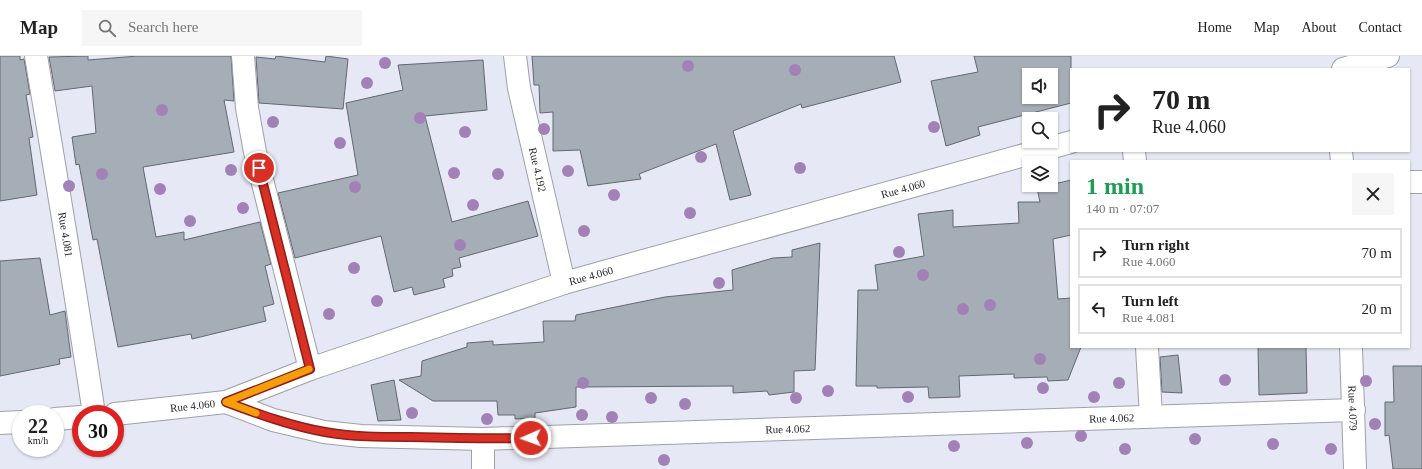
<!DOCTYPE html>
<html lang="en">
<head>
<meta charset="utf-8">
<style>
	:root { --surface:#fff; --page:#f6f6f6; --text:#222; --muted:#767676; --line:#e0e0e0 }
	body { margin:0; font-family:Georgia,serif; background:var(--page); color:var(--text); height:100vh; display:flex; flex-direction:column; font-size:15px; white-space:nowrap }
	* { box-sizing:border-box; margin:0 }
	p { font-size:13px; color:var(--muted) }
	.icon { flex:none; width:22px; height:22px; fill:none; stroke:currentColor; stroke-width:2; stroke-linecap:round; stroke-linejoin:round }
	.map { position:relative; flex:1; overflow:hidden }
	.sheet { position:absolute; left:1070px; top:104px; width:340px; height:188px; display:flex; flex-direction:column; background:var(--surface); border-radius:0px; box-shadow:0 1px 3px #0004 }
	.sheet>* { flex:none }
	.banner { position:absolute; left:1070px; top:12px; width:340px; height:84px; border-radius:0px; box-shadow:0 1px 3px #0004; background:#fff; color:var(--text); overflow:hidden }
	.buttons { position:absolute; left:1022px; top:12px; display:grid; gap:8px }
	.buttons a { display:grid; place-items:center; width:36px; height:36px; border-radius:0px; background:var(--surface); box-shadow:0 1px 3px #0004; font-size:20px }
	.speed { position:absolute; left:12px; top:349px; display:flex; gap:8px; font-size:20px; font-weight:700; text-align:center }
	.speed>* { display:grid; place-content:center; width:52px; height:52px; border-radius:50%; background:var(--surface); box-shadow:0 1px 3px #0004; line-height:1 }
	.speed small { font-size:10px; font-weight:400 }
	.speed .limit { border:6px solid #d22; background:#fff; color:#111 }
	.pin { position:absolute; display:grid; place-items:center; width:34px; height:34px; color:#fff; margin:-17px; border:2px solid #fff; border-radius:50%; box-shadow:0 1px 4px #0007 }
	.me { position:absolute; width:44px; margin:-22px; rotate:268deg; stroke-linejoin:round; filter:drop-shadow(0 0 3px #0008) }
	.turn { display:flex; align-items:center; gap:14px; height:84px; padding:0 16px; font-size:18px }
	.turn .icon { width:52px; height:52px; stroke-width:2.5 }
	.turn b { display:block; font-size:28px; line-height:34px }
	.round { display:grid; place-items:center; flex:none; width:42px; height:42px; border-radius:0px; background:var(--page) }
	.headline { display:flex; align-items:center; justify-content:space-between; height:68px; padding:0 16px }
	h1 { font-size:24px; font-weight:800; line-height:30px; color:#1e9e55 }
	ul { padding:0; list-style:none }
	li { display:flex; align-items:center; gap:12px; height:50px; margin:0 8px 6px; padding:0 8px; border:2px solid var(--line); border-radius:0px }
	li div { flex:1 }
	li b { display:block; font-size:15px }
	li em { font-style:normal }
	header { display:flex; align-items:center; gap:24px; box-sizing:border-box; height:56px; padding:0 20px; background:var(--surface); border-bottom:1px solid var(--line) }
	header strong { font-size:19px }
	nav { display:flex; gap:22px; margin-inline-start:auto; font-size:14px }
	.search { width:280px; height:36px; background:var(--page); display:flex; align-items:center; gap:10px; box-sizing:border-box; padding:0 14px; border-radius:0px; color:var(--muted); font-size:15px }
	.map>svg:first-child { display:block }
</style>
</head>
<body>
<header>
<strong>Map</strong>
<div class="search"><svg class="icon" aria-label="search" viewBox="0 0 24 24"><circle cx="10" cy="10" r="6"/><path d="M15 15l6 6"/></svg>Search here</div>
<nav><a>Home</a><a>Map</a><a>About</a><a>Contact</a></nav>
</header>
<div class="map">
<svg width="1422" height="413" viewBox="0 0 1422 413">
	<rect width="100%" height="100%" fill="#e6e9f5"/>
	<!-- building -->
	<g fill="#a5adb6" stroke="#616871" fill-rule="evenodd">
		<polygon points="0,0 20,0 20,4 24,3 30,38 26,39 33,81 29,82 37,139 0,145"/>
		<polygon points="88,0 88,4 138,0 231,0 234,45 224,44 234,96 143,111 156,181 184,176 184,184 260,166 271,208 265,210 274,248 263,251 266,265 192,283 191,278 118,291 97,183 93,184 79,108 76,109 72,81 96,77 92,30 55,35 49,1"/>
		<polygon points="276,0 325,6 326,0 348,3 343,53 259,47 256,1 275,3"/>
		<polygon points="532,0 894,0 901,26 802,52 801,48 733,75 751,139 730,144 716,88 639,118 641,123 588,130 580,94 553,95 553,56 540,57 539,29 534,29"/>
		<path d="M974 0H1071V47L978 71 980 79 946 90 931 25 978 16ZM1029 19H1051V41H1029Z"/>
		<polygon points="483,4 487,54 425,60 452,166 528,145 538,180 459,202 461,211 452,213 453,220 443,223 445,231 414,239 412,231 394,236 381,180 295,202 278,137 358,119 346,47 403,34 398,9"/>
		<polygon points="1071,124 1071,179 1053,183 1058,243 1071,242 1071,291 1081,291 1068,324 1048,325 1047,321 1014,322 1014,318 959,320 960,341 929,342 928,331 877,332 877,330 856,330 858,234 878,234 875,209 924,200 918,158 953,154 953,171 1019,167 1018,146 1040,146 1037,132"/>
		<polygon points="820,187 815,314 794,315 794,336 769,339 767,335 733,337 733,330 576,331 576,351 535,357 535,362 515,363 515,359 498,359 497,345 433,345 399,324 421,320 422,305 467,291 467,287 493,285 493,289 544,286 543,265 575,265 576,259 665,241 733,234 732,214 773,202 792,201 792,194"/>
		<polygon points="40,202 50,259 65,255 71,301 59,303 60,308 0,320 0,205"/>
		<polygon points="1258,291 1306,291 1307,337 1259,339"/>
		<polygon points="1178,299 1182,337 1162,336 1160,301"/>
		<polygon points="1393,310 1422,310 1422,413 1393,413 1389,379 1385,380 1385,346 1394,346"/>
		<polygon points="394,324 401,364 378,365 371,329"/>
	</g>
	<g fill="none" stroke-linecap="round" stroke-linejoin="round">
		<!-- minor casing -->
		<g stroke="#9ea0ab" stroke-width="24">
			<g id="minor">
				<path id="s1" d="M36 0C56 119 76 238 94 358"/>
				<polyline points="243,0 247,52 255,96 310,313"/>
				<path id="s2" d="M515 0 519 32 564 227"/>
				<polyline points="1343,13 1388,0"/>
				<polyline points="1134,95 1135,105"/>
				<polyline points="1341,95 1342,105"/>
				<polyline points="1409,126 1422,126"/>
				<polyline points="1147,291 1151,360"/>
				<path id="s3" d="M1351 291 1355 413"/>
				<path id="s4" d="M226 346 273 364 324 376 361 380 483 383 1354 354"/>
				<path id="s5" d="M115 358 226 346 310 313 564 227 1071 86"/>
				<polyline points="55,363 81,361"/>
				<polyline points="0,367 21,366"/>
				<polyline points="483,413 483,383"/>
			</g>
		</g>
		<!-- minor -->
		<use href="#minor" stroke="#fff" stroke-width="22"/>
	</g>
	<!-- trees -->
	<g fill="#a282b6">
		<circle cx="385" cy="7" r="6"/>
		<circle cx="688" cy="10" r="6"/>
		<circle cx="795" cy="14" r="6"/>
		<circle cx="367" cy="27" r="6"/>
		<circle cx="162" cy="54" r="6"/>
		<circle cx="420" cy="62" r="6"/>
		<circle cx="273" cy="66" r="6"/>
		<circle cx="934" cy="71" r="6"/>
		<circle cx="544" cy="73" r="6"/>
		<circle cx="465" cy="76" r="6"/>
		<circle cx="340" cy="87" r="6"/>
		<circle cx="701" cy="101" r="6"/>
		<circle cx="800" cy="112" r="6"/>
		<circle cx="231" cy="114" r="6"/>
		<circle cx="568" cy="115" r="6"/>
		<circle cx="454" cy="117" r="6"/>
		<circle cx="102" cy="118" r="6"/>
		<circle cx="498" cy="118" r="6"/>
		<circle cx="69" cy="130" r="6"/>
		<circle cx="355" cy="131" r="6"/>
		<circle cx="160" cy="133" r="6"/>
		<circle cx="614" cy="139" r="6"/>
		<circle cx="473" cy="149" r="6"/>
		<circle cx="243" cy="152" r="6"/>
		<circle cx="690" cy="157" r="6"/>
		<circle cx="190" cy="165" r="6"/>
		<circle cx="584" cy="175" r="6"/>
		<circle cx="460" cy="189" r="6"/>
		<circle cx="899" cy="196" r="6"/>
		<circle cx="354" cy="212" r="6"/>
		<circle cx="923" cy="219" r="6"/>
		<circle cx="719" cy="227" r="6"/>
		<circle cx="377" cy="245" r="6"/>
		<circle cx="990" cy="249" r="6"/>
		<circle cx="963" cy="253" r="6"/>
		<circle cx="329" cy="258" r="6"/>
		<circle cx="1040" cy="303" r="6"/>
		<circle cx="1225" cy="324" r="6"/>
		<circle cx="1366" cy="325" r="6"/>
		<circle cx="583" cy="327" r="6"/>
		<circle cx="1119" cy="327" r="6"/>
		<circle cx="1043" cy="332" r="6"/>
		<circle cx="828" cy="335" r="6"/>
		<circle cx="908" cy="341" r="6"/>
		<circle cx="1094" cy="341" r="6"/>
		<circle cx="651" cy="342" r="6"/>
		<circle cx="796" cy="342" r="6"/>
		<circle cx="685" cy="348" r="6"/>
		<circle cx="412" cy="357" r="6"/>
		<circle cx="582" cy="359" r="6"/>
		<circle cx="612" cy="361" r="6"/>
		<circle cx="487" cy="363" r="6"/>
		<circle cx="1375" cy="368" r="6"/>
		<circle cx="1081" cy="380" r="6"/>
		<circle cx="1195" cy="383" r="6"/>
		<circle cx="1027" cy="387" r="6"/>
		<circle cx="1273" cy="388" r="6"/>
		<circle cx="954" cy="390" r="6"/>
		<circle cx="1125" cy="393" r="6"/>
		<circle cx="1331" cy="393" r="6"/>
		<circle cx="664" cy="404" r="6"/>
	</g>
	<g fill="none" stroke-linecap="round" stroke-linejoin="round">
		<!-- route casing -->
		<g stroke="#8d1f18" stroke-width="10">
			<path id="route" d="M259 112 310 313 226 346C258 358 291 370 325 376 352 381 381 381 409 381 450 382 490 383 531 382"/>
		</g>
		<!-- route -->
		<use href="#route" stroke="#d93025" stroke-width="7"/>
		<!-- slow -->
		<polyline stroke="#f59e0b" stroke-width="7" points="256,357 226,346 309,313"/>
	</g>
	<g text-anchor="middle" stroke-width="3.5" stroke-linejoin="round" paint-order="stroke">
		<!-- street labels -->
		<g font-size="11" fill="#27282d" stroke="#f5f7fe">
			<text dy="4" stroke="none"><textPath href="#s2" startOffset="116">Rue 4.192</textPath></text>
			<text dy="4" stroke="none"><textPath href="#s5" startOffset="822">Rue 4.060</textPath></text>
			<text dy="4" stroke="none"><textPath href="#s1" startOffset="181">Rue 4.081</textPath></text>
			<text dy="4" stroke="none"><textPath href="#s5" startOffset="498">Rue 4.060</textPath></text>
			<text dy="4" stroke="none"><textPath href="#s5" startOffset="78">Rue 4.060</textPath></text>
			<text dy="4" stroke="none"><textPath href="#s3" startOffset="61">Rue 4.079</textPath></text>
			<text dy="4" stroke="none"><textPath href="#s4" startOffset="891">Rue 4.062</textPath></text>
			<text dy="4" stroke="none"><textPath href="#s4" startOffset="567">Rue 4.062</textPath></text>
		</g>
	</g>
</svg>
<div class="buttons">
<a><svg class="icon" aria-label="sound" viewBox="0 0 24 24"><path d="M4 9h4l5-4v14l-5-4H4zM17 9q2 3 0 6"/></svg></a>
<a><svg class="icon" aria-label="search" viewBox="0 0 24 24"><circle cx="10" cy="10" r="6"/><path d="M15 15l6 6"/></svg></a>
<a><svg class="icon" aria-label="layers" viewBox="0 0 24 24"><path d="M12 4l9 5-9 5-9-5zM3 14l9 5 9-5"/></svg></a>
</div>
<div class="speed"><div>22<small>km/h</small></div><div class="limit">30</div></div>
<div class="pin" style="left:259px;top:112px;background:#d93025"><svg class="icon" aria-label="arrive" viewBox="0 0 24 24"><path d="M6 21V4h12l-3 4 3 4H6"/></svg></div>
<svg class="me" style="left:531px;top:382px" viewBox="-20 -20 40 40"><circle r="17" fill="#d93025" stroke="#fff" stroke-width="3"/><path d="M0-11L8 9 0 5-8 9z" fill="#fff"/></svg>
<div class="banner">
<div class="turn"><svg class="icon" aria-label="right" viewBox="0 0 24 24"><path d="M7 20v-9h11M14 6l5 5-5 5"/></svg><div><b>70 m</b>Rue 4.060</div></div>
</div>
<section class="sheet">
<div class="headline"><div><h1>1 min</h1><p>140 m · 07:07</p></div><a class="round"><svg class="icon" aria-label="close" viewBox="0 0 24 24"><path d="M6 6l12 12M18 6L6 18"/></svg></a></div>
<ul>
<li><svg class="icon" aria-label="right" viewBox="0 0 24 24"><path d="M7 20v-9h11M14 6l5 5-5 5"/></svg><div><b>Turn right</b><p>Rue 4.060</p></div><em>70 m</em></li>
<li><svg class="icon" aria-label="left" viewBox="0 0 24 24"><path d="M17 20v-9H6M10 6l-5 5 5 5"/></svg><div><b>Turn left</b><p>Rue 4.081</p></div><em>20 m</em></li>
</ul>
</section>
</div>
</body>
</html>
